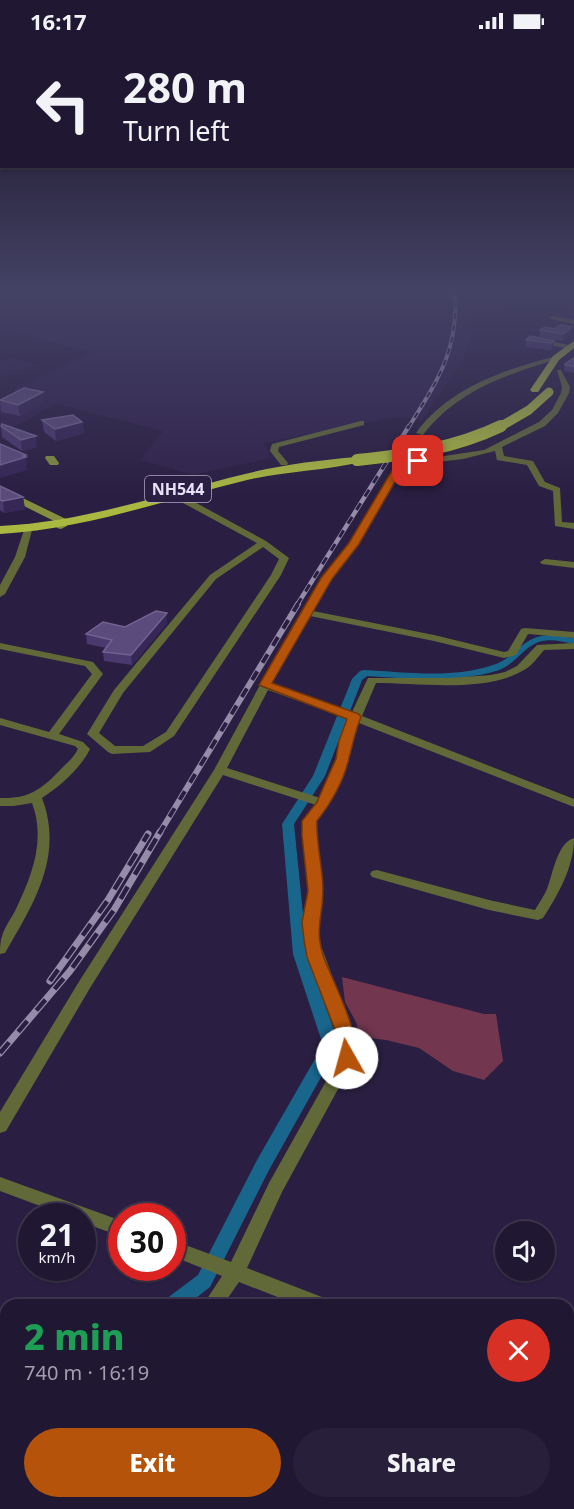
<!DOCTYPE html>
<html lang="en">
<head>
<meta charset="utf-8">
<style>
	:root { --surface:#201732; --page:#28203a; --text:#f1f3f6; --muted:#a29fac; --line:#3d364d; --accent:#b45309 }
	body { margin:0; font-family:"Noto Sans",sans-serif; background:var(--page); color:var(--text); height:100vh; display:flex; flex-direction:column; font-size:22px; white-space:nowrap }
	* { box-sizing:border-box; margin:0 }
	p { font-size:20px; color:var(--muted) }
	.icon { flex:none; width:33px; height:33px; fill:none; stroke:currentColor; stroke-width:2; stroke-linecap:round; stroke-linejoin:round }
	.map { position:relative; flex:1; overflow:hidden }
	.sheet { position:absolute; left:0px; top:1257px; width:574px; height:210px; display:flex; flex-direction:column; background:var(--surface); border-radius:18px 18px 0 0; box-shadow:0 2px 4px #0004,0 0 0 2px var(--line) }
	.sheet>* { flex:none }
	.banner { position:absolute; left:0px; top:0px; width:574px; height:126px; box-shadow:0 2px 4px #0004,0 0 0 2px var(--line); background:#201732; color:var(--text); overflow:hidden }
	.buttons { position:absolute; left:495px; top:1179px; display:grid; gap:12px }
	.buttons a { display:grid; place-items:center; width:60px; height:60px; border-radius:50%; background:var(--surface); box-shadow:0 2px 4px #0004,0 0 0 2px var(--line); font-size:30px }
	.speed { position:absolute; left:18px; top:1161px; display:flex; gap:12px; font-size:30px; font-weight:700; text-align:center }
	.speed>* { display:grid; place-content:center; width:78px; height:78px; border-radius:50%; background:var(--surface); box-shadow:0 2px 4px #0004,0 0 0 2px var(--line); line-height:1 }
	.speed small { font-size:15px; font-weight:400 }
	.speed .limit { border:9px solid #d22; background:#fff; color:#111 }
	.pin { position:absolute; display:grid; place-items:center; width:51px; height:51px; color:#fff; margin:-26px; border-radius:12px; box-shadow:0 3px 9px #0006 }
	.me { position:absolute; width:66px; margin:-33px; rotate:353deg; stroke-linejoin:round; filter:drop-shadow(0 0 4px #0008) }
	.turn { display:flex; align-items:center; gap:21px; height:126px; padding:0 24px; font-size:27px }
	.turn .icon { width:78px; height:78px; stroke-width:2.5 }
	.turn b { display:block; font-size:42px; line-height:51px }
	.round { display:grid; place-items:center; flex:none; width:63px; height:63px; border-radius:32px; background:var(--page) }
	.overview { display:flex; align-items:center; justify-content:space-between; height:102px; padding:0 24px }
	h1 { font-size:36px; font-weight:800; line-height:45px; color:#1e9e55 }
	.action { display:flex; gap:12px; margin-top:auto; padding:12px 24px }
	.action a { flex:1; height:69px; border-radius:36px; background:var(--accent); color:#fff; font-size:24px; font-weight:800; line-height:69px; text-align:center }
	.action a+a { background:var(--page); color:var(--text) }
	.status { display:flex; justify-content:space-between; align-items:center; height:42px; padding:0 30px; background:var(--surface); direction:ltr }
	.status svg { height:16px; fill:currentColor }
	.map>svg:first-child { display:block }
</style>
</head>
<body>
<div class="status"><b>16:17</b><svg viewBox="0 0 49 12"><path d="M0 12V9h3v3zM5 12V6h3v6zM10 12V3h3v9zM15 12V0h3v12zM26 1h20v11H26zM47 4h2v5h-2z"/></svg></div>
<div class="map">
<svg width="574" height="1467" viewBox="0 0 574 1467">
	<rect width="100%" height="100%" fill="#2a1f42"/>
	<!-- built -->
	<g fill="#31234d">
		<polygon points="0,248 501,248 504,271 474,270 471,291 464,316 422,378 394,375 264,401 271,416 193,433 140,418 163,389 56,362 12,386 6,384 0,387 0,359 18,354 52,361 12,348 92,310 0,286"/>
		<polygon points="10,316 38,323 0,336 0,320"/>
	</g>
	<!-- green -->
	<polygon fill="#72364e" points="342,935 484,972 496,972 503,1019 484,1038 453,1029 419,1006 386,998 360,995 356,980 345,960"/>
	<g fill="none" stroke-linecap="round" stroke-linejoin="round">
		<!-- canal -->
		<g fill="#19668d" fill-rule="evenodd">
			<path d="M548 593 574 596V602C564 600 552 597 542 599 524 603 515 624 496 629 454 641 409 637 367 634L362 638 325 734 294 782 307 912 339 1003 269 1128 210 1245 187 1263H164L166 1257 198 1233 257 1118 323 1003 293 912 282 782 313 734 352 637 360 629 364 628C405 630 453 637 493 623 516 616 521 595 548 593Z"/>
			<polygon points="0,1291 6,1293 6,1311 0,1309"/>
		</g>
		<!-- minor -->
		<g fill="#616939" fill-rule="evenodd">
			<polygon points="552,274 574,278 574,282 550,277 550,275"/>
			<polygon points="538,297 569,303 572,305 569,307 536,300 536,298"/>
			<path d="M556 314 559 316 558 317C507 332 456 349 423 393L416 391C449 346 503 328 556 314Z"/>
			<path d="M557 328H561L570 345 569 351 558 371 545 384 502 405 504 414 533 419 545 440 560 446 562 480 574 481V487L555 484 553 449 539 444 527 423 497 418 495 409 463 417 413 423 399 431 359 502 331 537 313 569 434 593 504 610 508 609 521 587 525 586 574 590V596L528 592 516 613 504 616 434 599 310 574 271 642 352 670 368 636H450L491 633 505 630 517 624 537 603 574 601V607L544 608C538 615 532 624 524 628 486 651 419 641 376 641L362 674 574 757V765L359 681 352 698 349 717 330 761 316 779 322 848 318 885 319 898 352 988 355 1016 282 1150 247 1226 327 1257 329 1263H298L239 1240 223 1263H203L222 1234 172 1214V1198L231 1220 269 1141 339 1016 337 988 305 898 304 885 308 848 304 779 316 763 223 733 90 946 6 1089 0 1091V1070L80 938 214 728 260 643 322 536 350 501 393 427 411 419 484 408 539 380 552 368 561 351 562 345ZM268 648 349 677 340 698 337 717 320 756 227 726Z"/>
			<polygon points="361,379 364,379 364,383 279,405 278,409 288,421 287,423 281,423 270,409 272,402"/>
			<path d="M172 451H178L266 499 289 516 281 533 174 694 150 710 112 712 108 710 87 692 114 648 210 533 257 501 172 455ZM263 505 279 517 271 533 166 690 143 704H115L99 691 123 651 216 537Z"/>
			<polygon points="28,485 32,488 25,515 5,552 0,555 0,543 15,515 24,488"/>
			<polygon points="545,517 574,520 574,526 542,522 540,520"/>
			<path d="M0 601 93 620 103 632 59 692 83 700 90 707C81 726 59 745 42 756 64 814 34 861 5 911L0 912C0 891 5 887 15 869 32 834 46 798 32 761L14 764H0V756C30 757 42 747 62 726 68 720 74 715 78 707L75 704 0 683V676L49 690 92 632 85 624 0 607Z"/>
			<path d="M574 796C574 825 558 853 543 876L538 878 489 868 372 835 370 832 372 829 377 828 489 858 535 868C539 861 544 854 547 847 553 832 557 801 574 796Z"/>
			<polygon points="0,1135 122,1179 122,1195 82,1180 82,1174 67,1174 0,1149"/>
			<polygon points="0,1312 6,1314 6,1332 0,1330"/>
			<polygon points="574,1322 574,1342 568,1342 568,1323"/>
		</g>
		<!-- tertiary -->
		<polygon fill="#616939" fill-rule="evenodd" points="522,248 574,250 574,254 526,250"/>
		<!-- secondary -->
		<g fill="#838e3f" fill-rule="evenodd">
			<polygon points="46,414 54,414 59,421 58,423 50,423 45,416"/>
			<polygon points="0,445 66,477 67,484 61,487 57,486 56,480 0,452"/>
		</g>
		<!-- trunk -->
		<g fill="#a8b841" fill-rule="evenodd">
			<polygon points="574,299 574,306 559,318 538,350 532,350 530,348 553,314"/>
			<path d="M357 415 361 416V420C324 429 285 429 247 438 164 458 86 487 0 492V484C85 480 163 452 245 432 281 423 319 418 357 415Z"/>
		</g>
		<!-- rail-far3 casing -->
		<g stroke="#948ca8" stroke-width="4">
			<path id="rail-far3" d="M408 386C438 338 459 308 455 248"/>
		</g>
		<!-- rail-far2 casing -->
		<g stroke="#948ca8" stroke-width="4.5">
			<polyline id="rail-far2" points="297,563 409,384"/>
		</g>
		<!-- rail-far1 casing -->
		<g stroke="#948ca8" stroke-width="6">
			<polyline id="rail-far1" points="159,792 298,562"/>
		</g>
		<!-- rail casing -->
		<g stroke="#948ca8" stroke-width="7">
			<g id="rail">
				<polyline points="50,939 108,858 148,792"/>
				<polyline points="0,1011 70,929 114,868 160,790"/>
			</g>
		</g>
		<!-- rail-far3 -->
		<use href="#rail-far3" stroke="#2a1f42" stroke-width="2" stroke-dasharray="6" stroke-linecap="butt"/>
		<!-- rail-far2 -->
		<use href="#rail-far2" stroke="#2a1f42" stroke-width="3" stroke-dasharray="8" stroke-linecap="butt"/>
		<!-- rail-far1 -->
		<use href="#rail-far1" stroke="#2a1f42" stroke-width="4" stroke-dasharray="10" stroke-linecap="butt"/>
		<!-- rail -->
		<use href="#rail" stroke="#2a1f42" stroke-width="4.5" stroke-dasharray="14" stroke-linecap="butt"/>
		<!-- trunk-bridge-far1 -->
		<polyline stroke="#a8b841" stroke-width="9" points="498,386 529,368 549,350"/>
		<!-- trunk-bridge -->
		<path stroke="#a8b841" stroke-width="12" d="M357 418C407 413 455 406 501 384"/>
	</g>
	<!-- wall -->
	<g fill="#4a396e">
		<polygon points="540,288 571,292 562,299 539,295"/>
		<polygon points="526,298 554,299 553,306 551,308 525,305"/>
		<polygon points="574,316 574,331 564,329 565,322"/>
		<polygon points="0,358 44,361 20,374 1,370"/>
		<polygon points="42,378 82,380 84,391 56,399 44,390"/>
		<polygon points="1,384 37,405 22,409 2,395"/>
		<polygon points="0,444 23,455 25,467 4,471 0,468"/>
		<polygon points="167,581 132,623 104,619 103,610 106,606 87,602 86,592 125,585"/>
	</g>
	<!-- shaded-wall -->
	<g fill="#362756">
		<polygon points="572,285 571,292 562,299 563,292"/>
		<polygon points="554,299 553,306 551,308 552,301"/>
		<polygon points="43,350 44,361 20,374 18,363"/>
		<polygon points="82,380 84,391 56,399 55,387"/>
		<polygon points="36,394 37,405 22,409 21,398"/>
		<polygon points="26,413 27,428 0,436 0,423"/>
		<polygon points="23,455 25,467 4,471 3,459"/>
		<polygon points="167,571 167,581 132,623 131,613"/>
	</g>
	<!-- building -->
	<g fill="#5b4b7c" stroke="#716390" stroke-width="1.5">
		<polygon points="561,283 572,285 563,292 540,288 545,285 554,287"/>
		<polygon points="530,294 554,299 552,301 526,298"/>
		<polygon points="574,316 574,324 565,323 565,322"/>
		<polygon points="24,346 43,350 18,363 0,358"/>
		<polygon points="73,373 82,380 55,387 42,378"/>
		<polygon points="2,382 36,394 21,398 1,384"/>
		<polygon points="0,402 26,413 23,414 26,415 0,423"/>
		<polygon points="0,444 23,455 3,459 0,458"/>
		<polygon points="156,569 167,571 131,613 103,610 112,598 86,592 103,580 125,585"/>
	</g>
	<!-- sky -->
	<linearGradient id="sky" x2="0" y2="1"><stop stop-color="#171124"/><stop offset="0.55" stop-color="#444265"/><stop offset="1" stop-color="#444265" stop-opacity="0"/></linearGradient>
	<rect width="574" height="453" fill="url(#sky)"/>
	<!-- route -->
	<path fill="#b45309" stroke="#753606" stroke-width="1.5" d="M418 417H421V421L407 425 400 431 359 502 332 537 272 641 359 672 361 675C355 689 353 702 349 716 344 739 331 761 317 779 316 803 323 825 323 848 323 875 314 887 324 916 333 940 365 999 353 1021L347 1023 341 1021 338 1016 337 993 307 915 304 898 302 880 308 849 302 794V779L317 760 327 737 336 717 339 699 347 677 259 643 321 536 349 501 393 427 401 421Z"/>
	<g text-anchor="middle" stroke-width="6" stroke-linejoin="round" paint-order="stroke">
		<!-- shield labels -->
		<rect fill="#2a1f42" stroke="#aea8c2" stroke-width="1.5" x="145" y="434" width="66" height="26" rx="4.5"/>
		<g font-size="16" font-weight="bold" fill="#e7e2f9">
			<text x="178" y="453">NH544</text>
		</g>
	</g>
</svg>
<div class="buttons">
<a><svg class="icon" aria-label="sound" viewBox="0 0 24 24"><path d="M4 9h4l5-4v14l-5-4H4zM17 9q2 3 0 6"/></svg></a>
</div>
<div class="speed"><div>21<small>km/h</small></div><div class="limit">30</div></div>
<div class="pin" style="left:418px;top:419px;background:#d93025"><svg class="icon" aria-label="arrive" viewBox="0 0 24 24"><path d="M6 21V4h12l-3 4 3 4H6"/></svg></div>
<svg class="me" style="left:347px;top:1016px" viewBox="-20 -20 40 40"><circle r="19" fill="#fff"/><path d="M0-13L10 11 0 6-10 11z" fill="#b45309"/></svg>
<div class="banner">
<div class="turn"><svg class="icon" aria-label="left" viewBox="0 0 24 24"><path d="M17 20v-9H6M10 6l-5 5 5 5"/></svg><div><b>280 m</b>Turn left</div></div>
</div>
<section class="sheet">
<div class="overview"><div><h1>2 min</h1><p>740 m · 16:19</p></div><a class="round" style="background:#d93025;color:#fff"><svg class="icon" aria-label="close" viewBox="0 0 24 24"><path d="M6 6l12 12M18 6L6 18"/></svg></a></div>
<div class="action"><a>Exit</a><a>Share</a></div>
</section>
</div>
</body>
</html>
